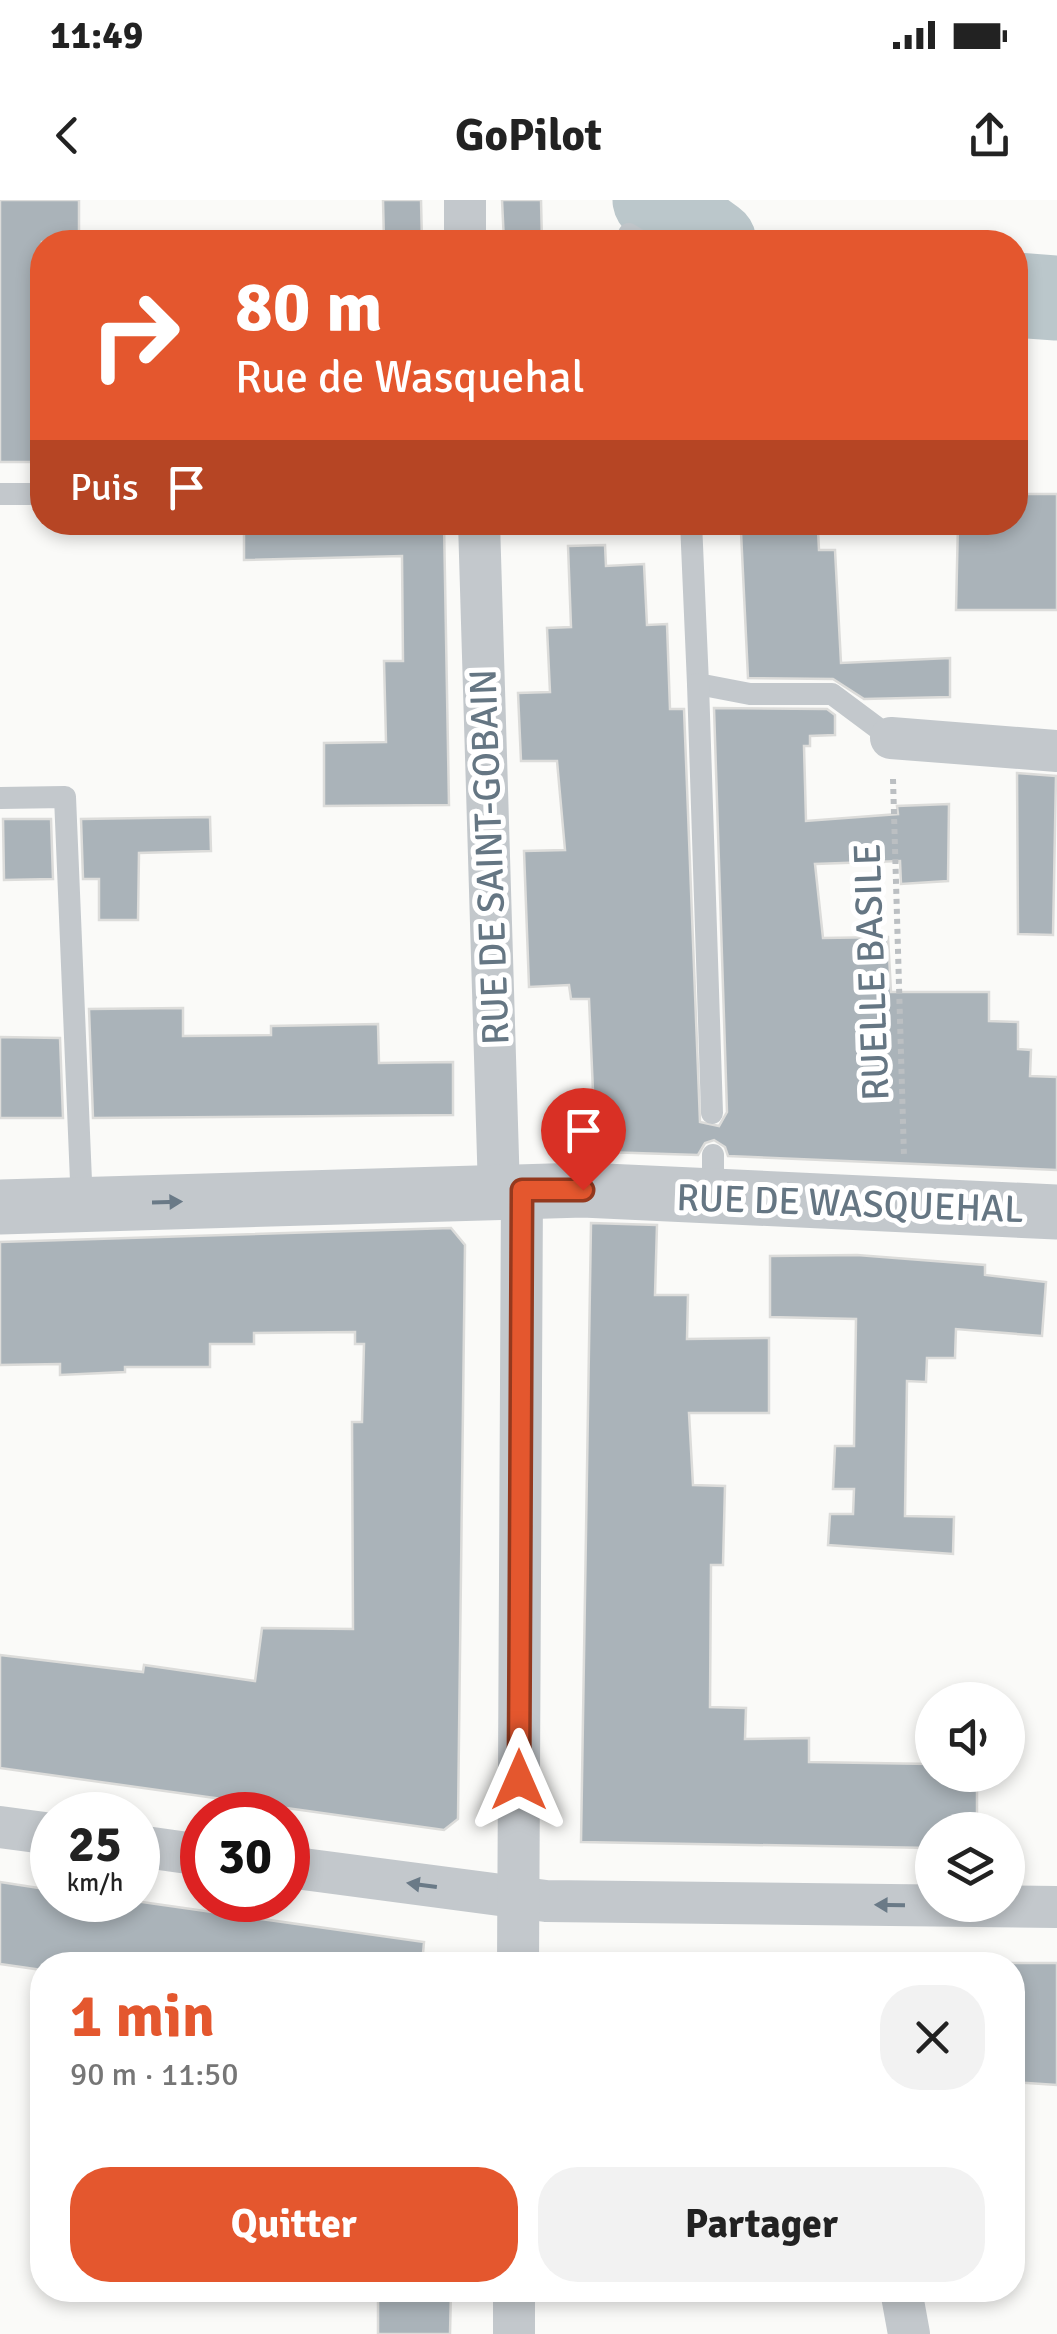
<!DOCTYPE html>
<html lang="fr">
<head>
<meta charset="utf-8">
<style>
	:root { --surface:#fff; --page:#f2f2f2; --text:#222; --muted:#767676; --accent:#e4572e }
	body { margin:0; font-family:Signika,sans-serif; background:var(--page); color:var(--text); height:100vh; display:flex; flex-direction:column; font-size:38px; white-space:nowrap }
	* { box-sizing:border-box; margin:0 }
	p { font-size:32px; color:var(--muted) }
	.icon { flex:none; width:55px; height:55px; fill:none; stroke:currentColor; stroke-width:2; stroke-linecap:round; stroke-linejoin:round }
	.map { position:relative; flex:1; overflow:hidden }
	.sheet { position:absolute; left:30px; top:1752px; width:995px; height:350px; display:flex; flex-direction:column; background:var(--surface); border-radius:40px; box-shadow:0 5px 15px #0003 }
	.sheet>* { flex:none }
	.hud { position:absolute; left:30px; top:30px; width:998px; height:305px; border-radius:40px; box-shadow:0 5px 15px #0003; background:#e4572e; color:#fff; overflow:hidden }
	.tools { position:absolute; left:915px; top:1482px; display:grid; gap:20px }
	.tools a { display:grid; place-items:center; width:110px; height:110px; border-radius:50%; background:var(--surface); box-shadow:0 5px 15px #0003; font-size:50px }
	.speed { position:absolute; left:30px; top:1592px; display:flex; gap:20px; font-size:50px; font-weight:700; text-align:center }
	.speed>* { display:grid; place-content:center; width:130px; height:130px; border-radius:50%; background:var(--surface); box-shadow:0 5px 15px #0003; line-height:1 }
	.speed small { font-size:25px; font-weight:400 }
	.speed .limit { border:15px solid #d22; background:#fff; color:#111 }
	.pin { position:absolute; display:grid; place-items:center; width:85px; height:85px; color:#fff; margin:-102px -42px; border-radius:50% 50% 50% 0; rotate:-45deg; box-shadow:0 0 10px #0007 }
	.pin .icon { rotate:45deg }
	.me { position:absolute; width:110px; margin:-55px; rotate:0deg; stroke-linejoin:round; filter:drop-shadow(0 0 8px #0008) }
	.turn { display:flex; align-items:center; gap:35px; height:210px; padding:0 40px; font-size:45px }
	.turn .icon { width:130px; height:130px; stroke-width:2.5 }
	.turn b { display:block; font-size:70px; line-height:85px }
	.then { display:flex; align-items:center; height:95px; padding:0 40px; background:#0003; gap:20px; font-size:38px }
	.round { display:grid; place-items:center; flex:none; width:105px; height:105px; border-radius:40px; background:var(--page) }
	.summary { display:flex; align-items:center; justify-content:space-between; height:170px; padding:0 40px }
	h1 { font-size:60px; font-weight:700; line-height:75px; color:var(--accent) }
	.button { display:flex; gap:20px; margin-top:auto; padding:20px 40px }
	.button a { flex:1; height:115px; border-radius:40px; background:var(--accent); color:#fff; font-size:40px; font-weight:700; line-height:115px; text-align:center }
	.button a+a { background:var(--page); color:var(--text) }
	.status { display:flex; justify-content:space-between; align-items:center; height:70px; padding:0 50px; background:var(--surface); direction:ltr }
	.status svg { height:28px; fill:currentColor }
	header { display:flex; justify-content:space-between; align-items:center; height:130px; padding:0 40px; background:var(--surface); font-size:45px; font-weight:700 }
	.map>svg:first-child { display:block }
</style>
</head>
<body>
<div class="status"><b>11:49</b><svg viewBox="0 0 49 12"><path d="M0 12V9h3v3zM5 12V6h3v6zM10 12V3h3v9zM15 12V0h3v12zM26 1h20v11H26zM47 4h2v5h-2z"/></svg></div>
<header><svg class="icon" aria-label="back" viewBox="0 0 24 24"><path d="M15 5l-7 7 7 7"/></svg>GoPilot<svg class="icon" aria-label="share" viewBox="0 0 24 24"><path d="M12 15V3M7 8l5-5 5 5M5 13v7h14v-7"/></svg></header>
<div class="map">
<svg width="1057" height="2134" viewBox="0 0 1057 2134">
	<rect width="100%" height="100%" fill="#fafaf8"/>
	<g fill="none" stroke-linecap="round" stroke-linejoin="round">
		<!-- river -->
		<g stroke="#bbc7cb" stroke-width="85">
			<polyline points="655,0 714,42"/>
			<polyline points="1015,95 1057,98"/>
		</g>
	</g>
	<!-- building -->
	<g fill="#aab3b9" stroke="#dcdcda" stroke-width="2.5">
		<polygon points="0,0 79,0 79,42 42,42 42,262 0,262"/>
		<polygon points="383,0 421,0 422,42 384,42"/>
		<polygon points="502,0 541,0 542,42 504,42"/>
		<polygon points="1015,294 1057,294 1057,410 956,410 958,322 1015,322"/>
		<polygon points="244,322 444,322 449,605 324,606 324,543 386,542 384,461 403,461 402,356 244,360"/>
		<polygon points="818,330 819,350 835,350 841,463 950,458 950,497 864,499 833,479 748,478 741,332"/>
		<polygon points="605,345 606,366 644,364 647,425 667,424 670,509 684,509 700,922 719,926 727,912 714,508 827,509 835,515 835,535 810,536 810,546 804,546 806,621 898,614 897,606 949,604 948,681 901,684 900,661 815,664 823,738 888,737 891,792 989,792 989,821 1018,822 1018,849 1031,850 1030,876 1057,877 1057,970 728,956 725,947 714,940 705,943 698,955 604,952 603,915 594,915 589,799 571,799 569,785 529,787 524,651 565,650 557,561 521,561 518,493 550,492 547,428 571,427 568,346"/>
		<polygon points="1017,573 1056,576 1053,735 1018,734"/>
		<polygon points="210,617 211,651 139,653 138,720 99,720 99,679 83,679 81,619"/>
		<polygon points="3,619 51,619 53,679 4,680"/>
		<polygon points="183,808 183,836 271,835 271,826 378,824 379,863 453,862 453,915 93,918 89,809"/>
		<polygon points="0,837 60,838 63,918 0,918"/>
		<polygon points="591,1023 657,1025 655,1095 688,1095 687,1139 769,1138 769,1213 689,1213 693,1285 725,1286 723,1365 711,1365 710,1507 746,1508 745,1539 809,1538 809,1562 932,1564 932,1575 977,1575 977,1630 932,1630 932,1648 581,1642"/>
		<polygon points="451,1028 465,1045 458,1619 444,1630 0,1568 0,1455 143,1472 144,1465 255,1481 262,1428 353,1429 352,1222 362,1222 364,1144 355,1144 355,1132 254,1133 254,1144 210,1144 210,1167 125,1167 125,1172 60,1175 60,1164 0,1165 0,1042"/>
		<polygon points="857,1055 985,1065 985,1075 1046,1082 1042,1136 956,1129 955,1158 927,1158 926,1182 907,1181 905,1316 954,1317 953,1354 828,1345 830,1314 853,1314 854,1289 833,1289 835,1246 854,1246 856,1119 770,1117 770,1056"/>
		<polygon points="0,1682 52,1690 52,1700 128,1700 424,1742 422,1765 42,1765 42,1770 0,1764"/>
		<polygon points="1012,1763 1057,1763 1057,1885 1012,1882"/>
		<polygon points="378,2090 451,2090 450,2134 378,2134"/>
	</g>
	<g fill="none" stroke-linecap="round" stroke-linejoin="round">
		<!-- path -->
		<polyline stroke="#bbbfc2" stroke-width="6" stroke-dasharray="5 5" stroke-linecap="butt" points="893,579 904,957"/>
		<!-- service -->
		<g stroke="#c3c8cc" stroke-width="22">
			<polyline points="629,34 642,42"/>
			<polyline points="0,294 42,294"/>
			<polyline points="691,322 698,484 750,494 832,494 891,538"/>
			<polyline points="698,484 712,913"/>
			<polyline points="0,598 65,597 82,1005"/>
			<polyline points="713,955 713,997"/>
		</g>
		<!-- minor -->
		<g stroke="#c3c8cc" stroke-width="42">
			<polyline points="465,0 465,42"/>
			<polyline points="479,322 499,991"/>
			<polyline points="891,538 1057,551"/>
			<polyline points="0,1627 52,1634"/>
			<polyline points="138,1646 202,1655"/>
			<polyline points="288,1667 546,1701 1057,1707"/>
			<polyline points="518,1765 522,990"/>
			<polyline points="901,2090 909,2134"/>
			<polyline points="514,2134 514,2090"/>
		</g>
		<!-- tertiary -->
		<polyline stroke="#c3c8cc" stroke-width="55" points="0,1007 583,990 1057,1012"/>
	</g>
	<!-- one-way arrows -->
	<defs><path id="oneway-solid" d="M-6-.8H1V-3.2L6.5 0L1 3.2V.8H-6Z" transform="scale(2.5)"/></defs>
	<g fill="#6a7a87">
		<use href="#oneway-solid" transform="translate(167 1002) rotate(-2)"/>
		<use href="#oneway-solid" transform="translate(422 1685) rotate(-172)"/>
		<use href="#oneway-solid" transform="translate(890 1705) rotate(-179)"/>
	</g>
	<g fill="none" stroke-linecap="round" stroke-linejoin="round">
		<!-- route casing -->
		<g stroke="#94391e" stroke-width="25">
			<polyline id="route" points="519,1580 522,990 583,990"/>
		</g>
		<!-- route -->
		<use href="#route" stroke="#e4572e" stroke-width="18"/>
	</g>
	<g text-anchor="middle" stroke-width="10" stroke-linejoin="round" paint-order="stroke">
		<!-- street labels -->
		<g font-size="38" fill="#657683" stroke="#fff">
			<text transform="translate(489 657) rotate(-92)" y="13">RUE DE SAINT-GOBAIN</text>
			<text transform="translate(871 772) rotate(-92)" y="13">RUELLE BASILE</text>
			<text transform="translate(850 1003) rotate(2)" y="13">RUE DE WASQUEHAL</text>
		</g>
	</g>
</svg>
<div class="tools">
<a><svg class="icon" aria-label="sound" viewBox="0 0 24 24"><path d="M4 9h4l5-4v14l-5-4H4zM17 9q2 3 0 6"/></svg></a>
<a><svg class="icon" aria-label="layers" viewBox="0 0 24 24"><path d="M12 4l9 5-9 5-9-5zM3 14l9 5 9-5"/></svg></a>
</div>
<div class="speed"><div>25<small>km/h</small></div><div class="limit">30</div></div>
<div class="pin" style="left:583px;top:990px;background:#d93025"><svg class="icon" aria-label="arrive" viewBox="0 0 24 24"><path d="M6 21V4h12l-3 4 3 4H6"/></svg></div>
<svg class="me" style="left:519px;top:1580px" viewBox="-20 -20 40 40"><path d="M0-17L14 15 0 8-14 15z" fill="#e4572e" stroke="#fff" stroke-width="4"/></svg>
<div class="hud">
<div class="turn"><svg class="icon" aria-label="right" viewBox="0 0 24 24"><path d="M7 20v-9h11M14 6l5 5-5 5"/></svg><div><b>80 m</b>Rue de Wasquehal</div></div>
<div class="then">Puis<svg class="icon" aria-label="arrive" viewBox="0 0 24 24"><path d="M6 21V4h12l-3 4 3 4H6"/></svg></div>
</div>
<section class="sheet">
<div class="summary"><div><h1>1 min</h1><p>90 m · 11:50</p></div><a class="round"><svg class="icon" aria-label="close" viewBox="0 0 24 24"><path d="M6 6l12 12M18 6L6 18"/></svg></a></div>
<div class="button"><a>Quitter</a><a>Partager</a></div>
</section>
</div>
</body>
</html>
